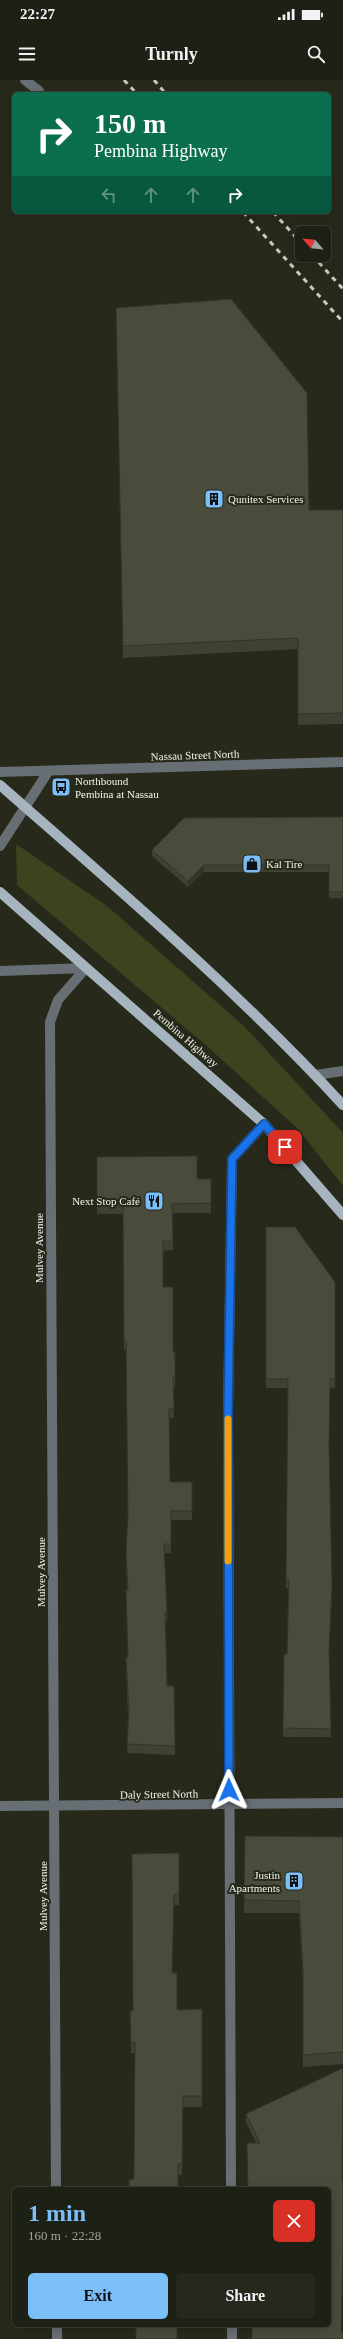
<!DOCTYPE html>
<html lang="en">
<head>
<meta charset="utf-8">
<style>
	:root { --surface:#1d2014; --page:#25281d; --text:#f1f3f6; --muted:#a0a3a0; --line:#3b3e34; --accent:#7bbef8 }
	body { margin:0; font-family:"Times New Roman",serif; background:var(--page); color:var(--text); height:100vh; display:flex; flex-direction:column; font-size:15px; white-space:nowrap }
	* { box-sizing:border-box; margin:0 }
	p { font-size:13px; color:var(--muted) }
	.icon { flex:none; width:22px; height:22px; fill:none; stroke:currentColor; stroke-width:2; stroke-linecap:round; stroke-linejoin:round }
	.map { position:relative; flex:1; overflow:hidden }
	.drawer { position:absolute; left:12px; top:2107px; width:319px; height:140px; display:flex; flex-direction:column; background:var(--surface); border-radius:6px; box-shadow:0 2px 10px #0003,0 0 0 1px var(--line) }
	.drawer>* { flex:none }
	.top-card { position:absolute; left:12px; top:12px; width:319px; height:122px; border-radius:6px; box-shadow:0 2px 10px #0003,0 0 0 1px var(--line); background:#0b6e4f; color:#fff; overflow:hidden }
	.needle { width:26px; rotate:297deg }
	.buttons { position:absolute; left:295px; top:146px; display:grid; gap:8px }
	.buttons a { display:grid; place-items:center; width:36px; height:36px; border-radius:6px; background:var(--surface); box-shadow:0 2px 10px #0003,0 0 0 1px var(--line); font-size:20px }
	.pin { position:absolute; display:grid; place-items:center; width:34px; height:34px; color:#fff; margin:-17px; border-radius:8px; box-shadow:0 2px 6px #0006 }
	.me { position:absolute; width:44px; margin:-22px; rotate:359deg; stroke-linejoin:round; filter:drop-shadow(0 0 3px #0008) }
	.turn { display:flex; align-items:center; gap:14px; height:84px; padding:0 16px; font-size:18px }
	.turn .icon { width:52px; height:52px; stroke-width:2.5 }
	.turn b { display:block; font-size:28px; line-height:34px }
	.lanes { display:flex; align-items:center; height:38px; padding:0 16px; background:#0003; justify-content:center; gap:20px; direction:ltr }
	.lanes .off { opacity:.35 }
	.round { display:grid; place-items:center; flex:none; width:42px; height:42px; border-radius:6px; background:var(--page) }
	.head { display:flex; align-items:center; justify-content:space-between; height:68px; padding:0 16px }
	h1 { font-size:24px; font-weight:800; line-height:30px; color:var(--accent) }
	.button { display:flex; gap:8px; margin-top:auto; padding:8px 16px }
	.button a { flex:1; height:46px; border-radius:6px; background:var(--accent); color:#111; font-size:16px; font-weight:800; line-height:46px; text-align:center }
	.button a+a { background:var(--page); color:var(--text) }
	.status { display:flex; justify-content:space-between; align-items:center; height:28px; padding:0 20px; background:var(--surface); direction:ltr }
	.status svg { height:11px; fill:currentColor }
	header { display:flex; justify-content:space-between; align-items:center; height:52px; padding:0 16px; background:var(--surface); font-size:18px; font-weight:800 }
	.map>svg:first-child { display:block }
</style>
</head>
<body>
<div class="status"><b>22:27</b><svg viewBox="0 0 49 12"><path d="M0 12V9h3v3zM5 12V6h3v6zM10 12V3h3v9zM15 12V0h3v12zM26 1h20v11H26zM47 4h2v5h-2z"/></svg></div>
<header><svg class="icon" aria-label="menu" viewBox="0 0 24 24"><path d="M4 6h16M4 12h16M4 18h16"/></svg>Turnly<svg class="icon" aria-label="search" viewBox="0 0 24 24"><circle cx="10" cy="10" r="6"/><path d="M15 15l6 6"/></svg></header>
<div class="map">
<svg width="343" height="2259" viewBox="0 0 343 2259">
	<rect width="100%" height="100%" fill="#272a1b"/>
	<!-- grass -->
	<polygon fill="#3c431e" points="16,764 107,826 244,946 343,1053 343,1106 298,1049 208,967 17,805"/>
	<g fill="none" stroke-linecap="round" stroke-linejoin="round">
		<!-- lane -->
		<g stroke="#676e74" stroke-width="10">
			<polyline points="25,0 39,11"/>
			<polyline points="0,891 86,888"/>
			<polyline points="231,2109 228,1333 232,1079 264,1044"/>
			<polyline points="232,2245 232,2259"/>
		</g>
		<!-- street -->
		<g stroke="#676e74" stroke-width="10">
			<polyline points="0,692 343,682"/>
			<polyline points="0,766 48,692"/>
			<polyline points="316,995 343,991"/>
			<polyline points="0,1726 343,1723"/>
			<polyline points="56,2109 50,942 58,920 86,888"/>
			<polyline points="57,2245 57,2259"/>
		</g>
		<!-- primary -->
		<g stroke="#a6b4c0" stroke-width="10">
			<path d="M0 705C117 808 237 910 343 1025"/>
			<polyline points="0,812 264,1044 343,1135"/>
		</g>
		<!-- rail -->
		<g stroke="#c8cabf" stroke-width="3" stroke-dasharray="5 5" stroke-linecap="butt">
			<polyline points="124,0 137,14"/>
			<polyline points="154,0 166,14"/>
			<polyline points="243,132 343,242"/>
			<polyline points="273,132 302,164"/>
			<polyline points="312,175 343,209"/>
		</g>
	</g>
	<!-- wall -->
	<g fill="#3f4133">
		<polygon points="116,239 309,430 343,430 343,644 298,645 298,569 123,578"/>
		<polygon points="343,737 343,818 329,818 329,792 204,792 188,807 152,776 152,770"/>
		<polygon points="97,1077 197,1099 211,1099 211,1133 173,1133 173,1170 163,1171 163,1207 173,1272 175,1273 175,1307 173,1307 174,1338 169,1338 170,1402 192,1402 192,1440 171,1440 171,1473 164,1473 167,1532 167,1542 165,1542 167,1606 174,1606 175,1675 127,1673 128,1636 126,1587 126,1577 128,1577 126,1510 127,1510 126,1472 128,1438 126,1270 124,1270 123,1134 97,1134"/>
		<polygon points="266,1147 335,1202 335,1308 330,1308 329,1368 332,1512 329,1574 331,1657 283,1657 284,1574 287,1574 289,1508 286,1508 288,1308 266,1308"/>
		<polygon points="245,1756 343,1757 343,1984 303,1987 303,1901 299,1833 244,1833"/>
		<polygon points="179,1773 179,1825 174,1825 172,1893 177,1930 202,1940 202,2027 183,2027 182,2095 134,2099 135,1973 131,1973 130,1942 133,1931"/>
		<polygon points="246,2034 343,2099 343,2172 341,2252 343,2259 329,2245 329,2109 256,2063 246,2042"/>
	</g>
	<!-- shaded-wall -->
	<polygon fill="#333529" points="204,785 204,792 188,807 188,801"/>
	<!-- building -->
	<g fill="#494c3b" stroke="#333529">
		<polygon points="231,219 307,313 309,430 343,430 343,633 298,634 298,558 123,566 116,228"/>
		<polygon points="343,737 343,812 329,812 329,785 204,785 188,801 152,770 184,738"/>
		<polygon points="197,1076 197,1099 211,1099 211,1123 172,1124 173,1161 163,1161 163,1207 173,1207 173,1272 175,1273 175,1297 173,1297 174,1328 169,1329 170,1402 192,1402 192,1431 171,1431 171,1464 164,1464 167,1532 165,1532 167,1606 174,1606 175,1666 127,1664 129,1630 126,1577 128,1577 126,1510 128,1510 126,1472 128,1436 126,1261 124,1261 123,1124 97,1124 97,1077"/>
		<polygon points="266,1147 295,1147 335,1202 335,1299 330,1299 329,1365 332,1504 329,1568 331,1649 283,1648 284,1574 287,1574 289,1500 286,1500 288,1299 266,1299"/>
		<polygon points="245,1756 343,1757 343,1972 303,1975 303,1889 299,1821 244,1820"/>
		<polygon points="179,1773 179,1814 174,1814 172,1893 177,1893 177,1930 202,1929 202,2016 183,2016 182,2084 178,2084 178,2109 129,2109 129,2100 134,2099 135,1962 131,1962 130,1931 133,1931 132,1774"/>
		<polygon points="343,1988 342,2099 343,2099 343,2164 341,2252 343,2252 343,2259 252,2259 252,2245 329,2245 329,2109 248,2109 247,2063 260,2063 246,2034"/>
		<rect x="136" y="2245" width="41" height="14"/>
	</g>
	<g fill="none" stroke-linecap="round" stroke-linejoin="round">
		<!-- route casing -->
		<g stroke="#114b97" stroke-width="10">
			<polyline id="route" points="229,1710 228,1333 232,1079 264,1044 285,1067"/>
		</g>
		<!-- route -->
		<use href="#route" stroke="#1a73e8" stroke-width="7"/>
		<!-- slow -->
		<polyline stroke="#f59e0b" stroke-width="7" points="228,1339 228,1481"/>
	</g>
	<!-- icons -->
	<defs>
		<g id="building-square" transform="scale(1)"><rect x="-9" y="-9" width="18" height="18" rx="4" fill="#7bbef8" stroke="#272a1b"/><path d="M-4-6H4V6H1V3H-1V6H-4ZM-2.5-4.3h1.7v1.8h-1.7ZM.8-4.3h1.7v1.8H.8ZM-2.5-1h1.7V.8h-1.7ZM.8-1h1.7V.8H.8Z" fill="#111"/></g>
		<g id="bus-square" transform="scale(1)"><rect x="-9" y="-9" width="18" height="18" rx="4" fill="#7bbef8" stroke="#272a1b"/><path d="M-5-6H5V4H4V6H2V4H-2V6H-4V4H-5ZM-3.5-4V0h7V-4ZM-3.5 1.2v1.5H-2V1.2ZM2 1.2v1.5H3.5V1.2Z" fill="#111"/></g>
		<g id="shop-square" transform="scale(1)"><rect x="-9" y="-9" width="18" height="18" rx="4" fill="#7bbef8" stroke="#272a1b"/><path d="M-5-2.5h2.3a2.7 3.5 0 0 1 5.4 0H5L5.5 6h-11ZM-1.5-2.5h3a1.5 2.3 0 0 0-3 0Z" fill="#111"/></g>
		<g id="restaurant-square" transform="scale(1)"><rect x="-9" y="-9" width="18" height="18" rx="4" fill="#7bbef8" stroke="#272a1b"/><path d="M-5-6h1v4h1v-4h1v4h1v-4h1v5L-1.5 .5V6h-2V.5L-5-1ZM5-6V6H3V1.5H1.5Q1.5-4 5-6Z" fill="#111"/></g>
	</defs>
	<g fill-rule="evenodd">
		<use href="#building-square" x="214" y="419"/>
		<use href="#bus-square" x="61" y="707"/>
		<use href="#shop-square" x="252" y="784"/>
		<use href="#restaurant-square" x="154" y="1121"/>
		<use href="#building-square" x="294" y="1801"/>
	</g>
	<g text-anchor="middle" stroke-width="4" stroke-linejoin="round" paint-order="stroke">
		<!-- poi labels -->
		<g font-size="11" fill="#f2f4ea" stroke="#272a1b" text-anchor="start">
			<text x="228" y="423">Qunitex Services</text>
			<text x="75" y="705">Northbound<tspan x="75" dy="13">Pembina at Nassau</tspan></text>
			<text x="266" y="788">Kal Tire</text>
			<text x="140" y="1125" text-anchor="end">Next Stop Café</text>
			<text x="280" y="1799" text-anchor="end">Justin<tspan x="280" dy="13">Apartments</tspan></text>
		</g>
		<!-- street labels -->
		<g font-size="11" fill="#f2f4ea" stroke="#272a1b">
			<text transform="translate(195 675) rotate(-2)" y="4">Nassau Street North</text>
			<text transform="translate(186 958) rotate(41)" y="4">Pembina Highway</text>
			<text transform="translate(39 1168) rotate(-90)" y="4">Mulvey Avenue</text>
			<text transform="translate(41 1492) rotate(-90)" y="4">Mulvey Avenue</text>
			<text transform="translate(159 1714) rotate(-1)" y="4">Daly Street North</text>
			<text transform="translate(43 1816) rotate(-90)" y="4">Mulvey Avenue</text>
		</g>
	</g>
</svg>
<div class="buttons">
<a><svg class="needle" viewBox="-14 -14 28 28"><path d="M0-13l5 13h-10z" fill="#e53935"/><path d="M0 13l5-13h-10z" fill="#a0a3a0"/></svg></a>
</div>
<div class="pin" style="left:285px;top:1067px;background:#d93025"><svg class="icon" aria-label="arrive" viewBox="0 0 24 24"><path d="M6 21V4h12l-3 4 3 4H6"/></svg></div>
<svg class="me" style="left:229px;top:1710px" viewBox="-20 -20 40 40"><path d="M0-17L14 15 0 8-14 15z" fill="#1a73e8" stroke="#fff" stroke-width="4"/></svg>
<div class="top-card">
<div class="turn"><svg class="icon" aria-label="right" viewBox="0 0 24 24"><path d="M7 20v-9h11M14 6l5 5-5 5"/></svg><div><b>150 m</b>Pembina Highway</div></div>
<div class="lanes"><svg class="icon off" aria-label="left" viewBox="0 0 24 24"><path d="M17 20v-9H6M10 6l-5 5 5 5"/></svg><svg class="icon off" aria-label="ahead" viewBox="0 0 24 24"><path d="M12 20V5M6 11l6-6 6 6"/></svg><svg class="icon off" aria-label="ahead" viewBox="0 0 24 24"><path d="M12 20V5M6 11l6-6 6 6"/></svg><svg class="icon" aria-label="right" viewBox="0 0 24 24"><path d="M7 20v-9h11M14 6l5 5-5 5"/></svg></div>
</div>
<section class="drawer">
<div class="head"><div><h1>1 min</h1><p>160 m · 22:28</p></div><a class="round" style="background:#d93025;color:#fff"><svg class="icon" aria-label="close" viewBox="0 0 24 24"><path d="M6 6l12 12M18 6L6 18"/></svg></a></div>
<div class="button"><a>Exit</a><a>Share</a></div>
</section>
</div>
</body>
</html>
